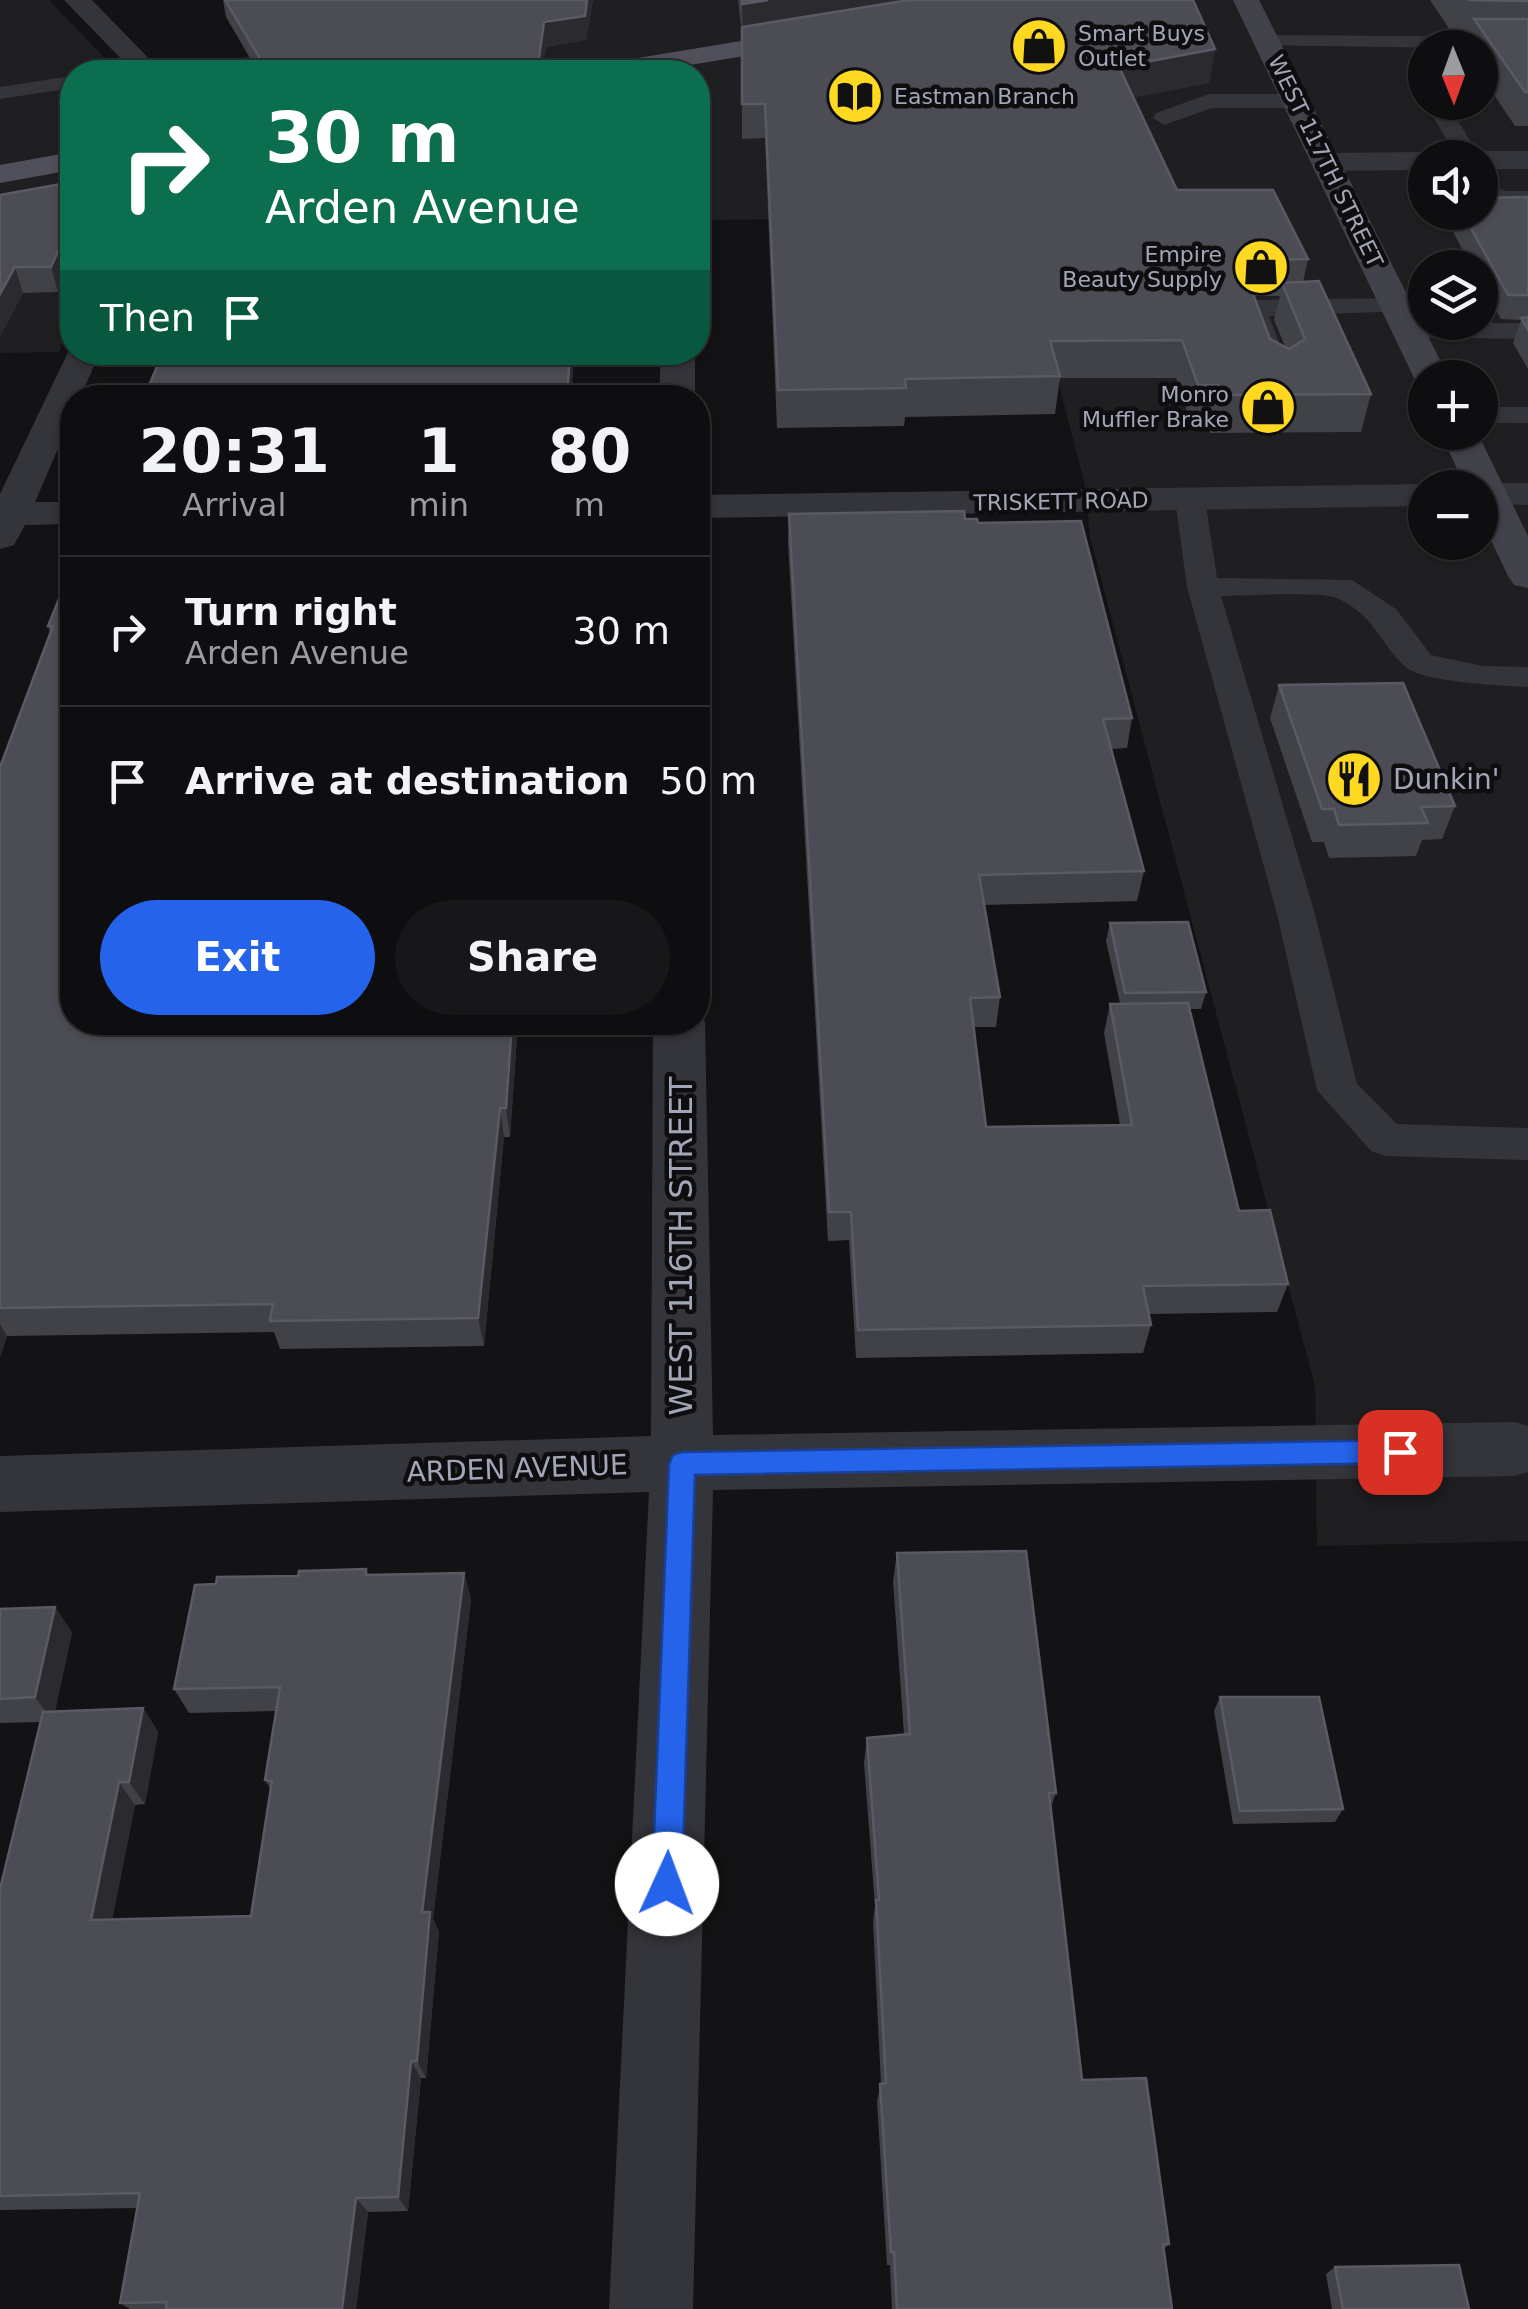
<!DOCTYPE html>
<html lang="en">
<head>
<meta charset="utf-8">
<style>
	:root { --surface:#0e0e10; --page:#171719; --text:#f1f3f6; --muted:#9b9c9f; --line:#2e2e30; --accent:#2563eb }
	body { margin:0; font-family:"DejaVu Sans",sans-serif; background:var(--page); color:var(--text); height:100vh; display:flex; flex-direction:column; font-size:38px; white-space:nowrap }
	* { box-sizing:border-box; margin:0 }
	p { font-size:32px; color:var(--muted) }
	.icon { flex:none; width:55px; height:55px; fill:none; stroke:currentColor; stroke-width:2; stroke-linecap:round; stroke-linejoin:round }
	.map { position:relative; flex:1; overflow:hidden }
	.panel { position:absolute; left:60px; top:385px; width:650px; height:650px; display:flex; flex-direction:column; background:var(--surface); border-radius:40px; box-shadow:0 2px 8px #0004,0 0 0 2px var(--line) }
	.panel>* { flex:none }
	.guide { position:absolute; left:60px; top:60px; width:650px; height:305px; border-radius:40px; box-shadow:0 2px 8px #0004,0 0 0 2px var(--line); background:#0b6e4f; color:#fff; overflow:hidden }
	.needle { width:65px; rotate:179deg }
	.fabs { position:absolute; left:1408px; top:30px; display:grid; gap:20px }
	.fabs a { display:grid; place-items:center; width:90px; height:90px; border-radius:50%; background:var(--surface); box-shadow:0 2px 8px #0004,0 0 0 2px var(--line); font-size:50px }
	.pin { position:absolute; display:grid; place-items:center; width:85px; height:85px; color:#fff; margin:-42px; border-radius:20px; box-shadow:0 5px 15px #0006 }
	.me { position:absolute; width:110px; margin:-55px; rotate:2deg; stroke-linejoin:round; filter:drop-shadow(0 0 8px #0008) }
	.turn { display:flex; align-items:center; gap:35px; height:210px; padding:0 40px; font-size:45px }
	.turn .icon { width:130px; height:130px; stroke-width:2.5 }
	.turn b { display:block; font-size:70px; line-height:85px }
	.then { display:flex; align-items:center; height:95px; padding:0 40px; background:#0003; gap:20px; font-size:38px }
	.eta { display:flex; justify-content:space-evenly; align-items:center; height:170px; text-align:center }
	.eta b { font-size:60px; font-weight:600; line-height:70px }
	.action { display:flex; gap:20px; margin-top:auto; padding:20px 40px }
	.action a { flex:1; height:115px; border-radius:60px; background:var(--accent); color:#fff; font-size:40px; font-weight:600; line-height:115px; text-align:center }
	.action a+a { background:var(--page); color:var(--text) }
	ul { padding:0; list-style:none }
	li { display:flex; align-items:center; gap:30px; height:150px; padding:0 40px; border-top:2px solid var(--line) }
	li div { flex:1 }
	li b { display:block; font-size:38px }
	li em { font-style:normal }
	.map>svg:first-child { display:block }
</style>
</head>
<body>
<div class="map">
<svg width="1528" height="2309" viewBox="0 0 1528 2309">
	<rect width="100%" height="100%" fill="#131315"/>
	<!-- built -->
	<g fill="#1f1f22" fill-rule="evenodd">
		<polygon points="0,0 49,0 118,72 72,72 72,322 59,352 0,353"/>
		<path d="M421 0H1528V1541L1317 1546 1315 1386 1090 537 1085 485 1035 292 1047 216 698 220V72H153L411 29ZM1425 48H1480V102H1425ZM1425 158H1480V212H1425ZM1425 268H1480V322H1425ZM1425 378H1480V432H1425ZM1425 488H1480V542H1425Z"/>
	</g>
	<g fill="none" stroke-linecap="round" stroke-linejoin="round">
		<!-- service -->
		<g fill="#34343b" fill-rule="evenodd">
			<polygon points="1267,35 1528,37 1528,49 1260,45 1257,41 1260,37"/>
			<polygon points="72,76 72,88 0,99 0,87"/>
			<polygon points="1209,94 1295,94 1306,101 1295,108 1212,108 1164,125 1153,118 1156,113"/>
			<polygon points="1425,102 1447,102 1480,158 1480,159 1457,158"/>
			<polygon points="1480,180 1505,191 1528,191 1528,205 1500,205 1480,197"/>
			<polygon points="1398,298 1407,301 1411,306 1407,311 1269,316 1285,358 1272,366 1259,358 1240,308 1253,300"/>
			<polygon points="1410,323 1528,323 1528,339 1401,337 1397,331 1401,325"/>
			<rect x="1480" y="407" width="48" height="16"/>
			<path d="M1190 490 1200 493 1205 499 1217 578 1352 580 1396 609 1431 655 1483 666 1528 667V687C1504 686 1424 682 1407 668 1380 645 1376 616 1337 598 1320 591 1245 596 1221 596L1315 914 1357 1084 1397 1124 1528 1128V1160L1386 1156 1371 1151 1317 1090 1277 914 1187 587 1175 499 1180 493Z"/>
		</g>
		<!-- minor -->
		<g fill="#34343b" fill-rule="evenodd">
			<polygon points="64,0 92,0 162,72 134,72"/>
			<polygon points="1480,151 1528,151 1528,169 1480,169 1480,158 1467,158"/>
			<polygon points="1425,152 1437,158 1425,158 1425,170 1326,171 1315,168 1311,162 1315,156 1326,153"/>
			<polygon points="72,344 72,352 100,352 80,398 72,398 72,416 35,502 72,502 72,524 25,525 14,545 0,549 0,494"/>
			<polygon points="661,352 695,352 695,398 659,398"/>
			<polygon points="1425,484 1439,488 1425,488 1425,506 698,518 698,495"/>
			<polygon points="698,1009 705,1022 713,1435 1515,1422 1528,1426 1528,1472 1515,1476 713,1490 693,2309 609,2309 649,1492 0,1512 0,1456 651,1436 653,1022 698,1022"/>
		</g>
		<!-- tertiary -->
		<polygon fill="#34343b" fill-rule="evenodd" points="1488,483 1528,483 1528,505 1480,503 1480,488 1473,488"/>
		<!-- secondary -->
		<g fill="#42424b" fill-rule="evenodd">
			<polygon points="1233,0 1259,0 1449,378 1425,378 1425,387 1414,378"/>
			<polygon points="1440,432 1477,432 1528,536 1528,588 1514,585 1508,576 1480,517 1480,488 1466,488"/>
		</g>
		<!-- primary -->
		<g fill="#4f505a" fill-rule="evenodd">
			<polygon points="814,29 823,31 827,37 823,43 648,72 587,72 601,64"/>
			<polygon points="72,152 72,170 0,183 0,165"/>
		</g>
	</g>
	<!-- wall -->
	<g fill="#414248" fill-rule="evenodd">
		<polygon points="223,0 593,0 586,40 546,47 542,72 258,72 226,17"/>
		<path d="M738 0H1193L1215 49 1209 83 1134 97 1177 190 1308 259 1303 282 1371 394 1361 432 1210 433V423H1191L1176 378H1060L1055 414 905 417 904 426 777 428 765 138 742 139V33ZM1254 296H1280L1274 320 1285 346 1270 339Z"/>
		<polygon points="1430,0 1528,0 1528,126 1515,126 1480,74 1480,48 1466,48 1470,33 1452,33"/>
		<polygon points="72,182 58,292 23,293 0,336 0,195"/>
		<polygon points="1528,197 1528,369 1513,343 1521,320 1501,319 1480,282 1480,268 1472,268 1448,222 1450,212 1480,212"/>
		<polygon points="789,514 965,519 978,523 1132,718 1127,748 1111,749 1144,871 1137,901 984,905 1000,997 996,1027 974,1027 986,1127 1120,1125 1104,1033 1110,1004 1120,1003 1106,941 1110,923 1206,992 1201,1009 1190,1009 1239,1211 1288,1284 1277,1312 1149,1314 1151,1325 1143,1353 856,1358 849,1240 828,1241 788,543"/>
		<polygon points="72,567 518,1022 510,1137 504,1137 484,1346 280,1349 274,1332 7,1336 0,1357 0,767 50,633 48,626"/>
		<polygon points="1279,685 1455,806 1442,839 1422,840 1416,856 1329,858 1324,842 1312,842 1270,718"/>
		<polygon points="897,1553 1056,1793 1051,1807 1082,2080 1169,2244 1164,2249 1172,2309 892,2309 890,2265 887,2265 877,2101 881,2084 873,1922 875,1906 864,1763 867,1738 904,1734 893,1581"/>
		<polygon points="366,1569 368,1575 464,1573 471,1599 433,1919 439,1932 426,2078 421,2078 408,2211 368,2212 356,2309 130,2309 120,2303 138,2208 0,2210 0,1889 40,1722 0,1723 0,1609 72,1632 55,1711 143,1708 158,1732 145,1804 135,1805 112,1920 251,1916 271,1790 265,1780 276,1711 189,1713 174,1689 216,1584"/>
		<polygon points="1220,1697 1343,1809 1335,1822 1233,1824 1214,1711"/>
		<polygon points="1335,2267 1469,2309 1332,2309 1326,2274"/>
	</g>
	<!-- shaded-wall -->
	<g fill="#2a2a2f">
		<polygon points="587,0 593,0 586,40 546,47 542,72 537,72 544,22"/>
		<polygon points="768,0 960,0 743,36 742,4"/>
		<polygon points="1215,49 1209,83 1115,101 1119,67"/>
		<polygon points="72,220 72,261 58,292 51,267"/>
		<polygon points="1260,260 1253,296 1244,270"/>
		<polygon points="15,267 23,293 0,336 0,294"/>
		<polygon points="570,352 575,352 571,398 567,398"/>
		<polygon points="512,1022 518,1022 510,1137 506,1108"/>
		<polygon points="500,1108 504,1137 484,1346 478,1318"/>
		<polygon points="0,1324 7,1336 0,1357"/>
		<polygon points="464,1573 471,1599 433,1919 439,1932 426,2078 417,2061 422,1912"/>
		<polygon points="55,1607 72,1632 53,1721 35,1697"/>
		<polygon points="143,1708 158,1732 145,1804 129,1782"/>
		<polygon points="119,1782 135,1805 108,1940 91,1920"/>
		<polygon points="411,2061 421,2078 408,2211 398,2197"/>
		<polygon points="356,2198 368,2212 356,2309 342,2309"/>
	</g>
	<!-- building -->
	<g fill="#4c4c54" stroke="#5a5a64" stroke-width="2.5">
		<polygon points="225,0 587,0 585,16 544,22 537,72 268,72"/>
		<polygon points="742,0 768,0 742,4"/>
		<polygon points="909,0 1193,0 1215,49 1119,67 1177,190 1273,190 1308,259 1260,260 1244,270 1270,339 1289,349 1305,339 1282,283 1319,281 1371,394 1218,395 1218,385 1198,385 1182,340 1050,341 1060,376 905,379 906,388 778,390 765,104 742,104 742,27"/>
		<polygon points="1468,0 1528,0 1528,1"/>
		<polygon points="1474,19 1528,19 1528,92 1525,92"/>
		<polygon points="72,182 72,220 51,267 15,267 0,294 0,195"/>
		<polygon points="1528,197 1528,295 1508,295 1462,212 1480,212 1480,198"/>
		<polygon points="1528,317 1528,330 1521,318"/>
		<polygon points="163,352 570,352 567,398 144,398"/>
		<polygon points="964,511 965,519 977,519 978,523 1081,521 1132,718 1103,719 1144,871 979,875 1000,997 970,998 986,1127 1132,1125 1110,1004 1188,1003 1239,1211 1270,1210 1288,1284 1143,1286 1151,1325 858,1330 851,1212 829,1212 789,514"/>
		<polygon points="72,567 72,1022 512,1022 506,1108 500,1108 478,1318 270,1321 273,1304 0,1308 0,767 53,626 48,626"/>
		<polygon points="1403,683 1455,806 1421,807 1428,823 1339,825 1334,809 1322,809 1279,685"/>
		<polygon points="1188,922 1206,992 1125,993 1110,923"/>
		<polygon points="1026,1551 1056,1793 1049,1793 1082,2080 1146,2078 1169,2244 1163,2244 1172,2309 897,2309 894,2252 891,2252 880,2084 886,2083 876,1900 879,1900 867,1738 910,1734 897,1553"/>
		<polygon points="366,1569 366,1575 464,1573 422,1912 430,1912 417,2061 411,2061 398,2197 356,2198 342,2309 166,2309 167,2302 120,2303 140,2193 0,2196 0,1889 43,1712 143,1708 129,1782 119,1782 91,1920 251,1916 272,1781 265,1780 280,1687 174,1689 195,1585 216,1584 217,1577 298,1576 299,1571"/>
		<polygon points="55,1607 35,1697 0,1699 0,1609"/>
		<polygon points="1220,1697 1319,1697 1343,1809 1240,1811"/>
		<polygon points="1459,2265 1469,2309 1343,2309 1335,2267"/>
	</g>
	<!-- route -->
	<polygon fill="#2563eb" stroke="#184099" stroke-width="2.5" points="1400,1440 1409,1444 1413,1452 1409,1460 1400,1463 695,1475 682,1884 678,1895 667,1900 656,1895 652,1884 669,1464 673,1455 682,1452"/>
	<!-- icons -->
	<defs>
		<g id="shop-disc" transform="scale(2.875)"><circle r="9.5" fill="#ffd821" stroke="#0e0e10"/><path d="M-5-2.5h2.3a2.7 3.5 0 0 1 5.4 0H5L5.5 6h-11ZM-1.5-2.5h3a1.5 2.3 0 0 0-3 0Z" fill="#111"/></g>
		<g id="library-disc" transform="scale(2.875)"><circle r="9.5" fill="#ffd821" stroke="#0e0e10"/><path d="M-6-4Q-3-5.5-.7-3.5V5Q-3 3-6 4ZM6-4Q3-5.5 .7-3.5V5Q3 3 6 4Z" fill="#111"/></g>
		<g id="restaurant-disc" transform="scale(2.875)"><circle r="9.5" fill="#ffd821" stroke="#0e0e10"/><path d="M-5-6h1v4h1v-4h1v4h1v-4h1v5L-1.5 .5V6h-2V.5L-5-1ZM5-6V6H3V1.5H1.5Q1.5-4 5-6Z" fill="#111"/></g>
	</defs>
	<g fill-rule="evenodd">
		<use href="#shop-disc" x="1039" y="46"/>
		<use href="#library-disc" x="855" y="96"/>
		<use href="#shop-disc" x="1261" y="267"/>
		<use href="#shop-disc" x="1268" y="407"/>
		<use href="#restaurant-disc" x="1354" y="779"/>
	</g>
	<g text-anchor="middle" stroke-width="9" stroke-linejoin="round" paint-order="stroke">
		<!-- far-poi labels -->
		<g font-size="22" fill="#a3a6b7" stroke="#0e0e10" text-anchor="start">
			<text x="1078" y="41">Smart Buys<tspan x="1078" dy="25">Outlet</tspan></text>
			<text x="894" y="104">Eastman Branch</text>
			<text x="1222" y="262" text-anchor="end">Empire<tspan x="1222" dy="25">Beauty Supply</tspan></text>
			<text x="1229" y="402" text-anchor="end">Monro<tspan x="1229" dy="25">Muffler Brake</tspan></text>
		</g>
		<!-- far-street labels -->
		<g font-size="22" fill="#a3a6b7" stroke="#0e0e10">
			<text transform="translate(1326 161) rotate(64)" y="8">WEST 117TH STREET</text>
			<text transform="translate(1061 501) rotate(-1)" y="8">TRISKETT ROAD</text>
		</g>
		<!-- poi labels -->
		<g font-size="28" fill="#a3a6b7" stroke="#0e0e10" text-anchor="start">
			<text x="1393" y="789">Dunkin'</text>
		</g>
		<!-- street labels -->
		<g font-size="28" fill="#a3a6b7" stroke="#0e0e10">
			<text transform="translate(517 1468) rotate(-2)" y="10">ARDEN AVENUE</text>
		</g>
		<!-- near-street labels -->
		<g font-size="32" fill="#a3a6b7" stroke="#0e0e10">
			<text transform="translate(681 1246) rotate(-90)" y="11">WEST 116TH STREET</text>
		</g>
	</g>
</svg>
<div class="fabs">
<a><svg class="needle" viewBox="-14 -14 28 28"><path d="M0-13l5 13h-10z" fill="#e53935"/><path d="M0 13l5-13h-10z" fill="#9b9c9f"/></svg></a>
<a><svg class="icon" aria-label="sound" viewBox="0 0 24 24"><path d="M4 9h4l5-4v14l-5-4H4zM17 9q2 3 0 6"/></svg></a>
<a><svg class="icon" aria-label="layers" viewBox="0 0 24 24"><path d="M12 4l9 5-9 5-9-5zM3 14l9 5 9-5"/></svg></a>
<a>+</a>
<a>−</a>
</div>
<div class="pin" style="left:1400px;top:1452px;background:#d93025"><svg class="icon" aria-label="arrive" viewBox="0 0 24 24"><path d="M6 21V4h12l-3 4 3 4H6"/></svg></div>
<svg class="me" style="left:667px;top:1884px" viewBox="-20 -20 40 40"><circle r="19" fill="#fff"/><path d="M0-13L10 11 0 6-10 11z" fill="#2563eb"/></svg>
<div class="guide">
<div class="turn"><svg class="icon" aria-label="right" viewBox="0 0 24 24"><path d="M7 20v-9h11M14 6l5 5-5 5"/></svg><div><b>30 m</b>Arden Avenue</div></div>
<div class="then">Then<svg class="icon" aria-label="arrive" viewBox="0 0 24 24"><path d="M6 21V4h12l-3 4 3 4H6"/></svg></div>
</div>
<section class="panel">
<div class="eta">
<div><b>20:31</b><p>Arrival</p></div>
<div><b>1</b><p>min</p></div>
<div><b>80</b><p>m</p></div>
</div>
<ul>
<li><svg class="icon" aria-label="right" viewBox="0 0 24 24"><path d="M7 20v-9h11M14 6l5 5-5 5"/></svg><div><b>Turn right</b><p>Arden Avenue</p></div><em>30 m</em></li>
<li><svg class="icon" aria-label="arrive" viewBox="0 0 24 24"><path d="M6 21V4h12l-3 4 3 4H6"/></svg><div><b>Arrive at destination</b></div><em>50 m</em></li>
</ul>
<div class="action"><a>Exit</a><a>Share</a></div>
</section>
</div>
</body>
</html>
